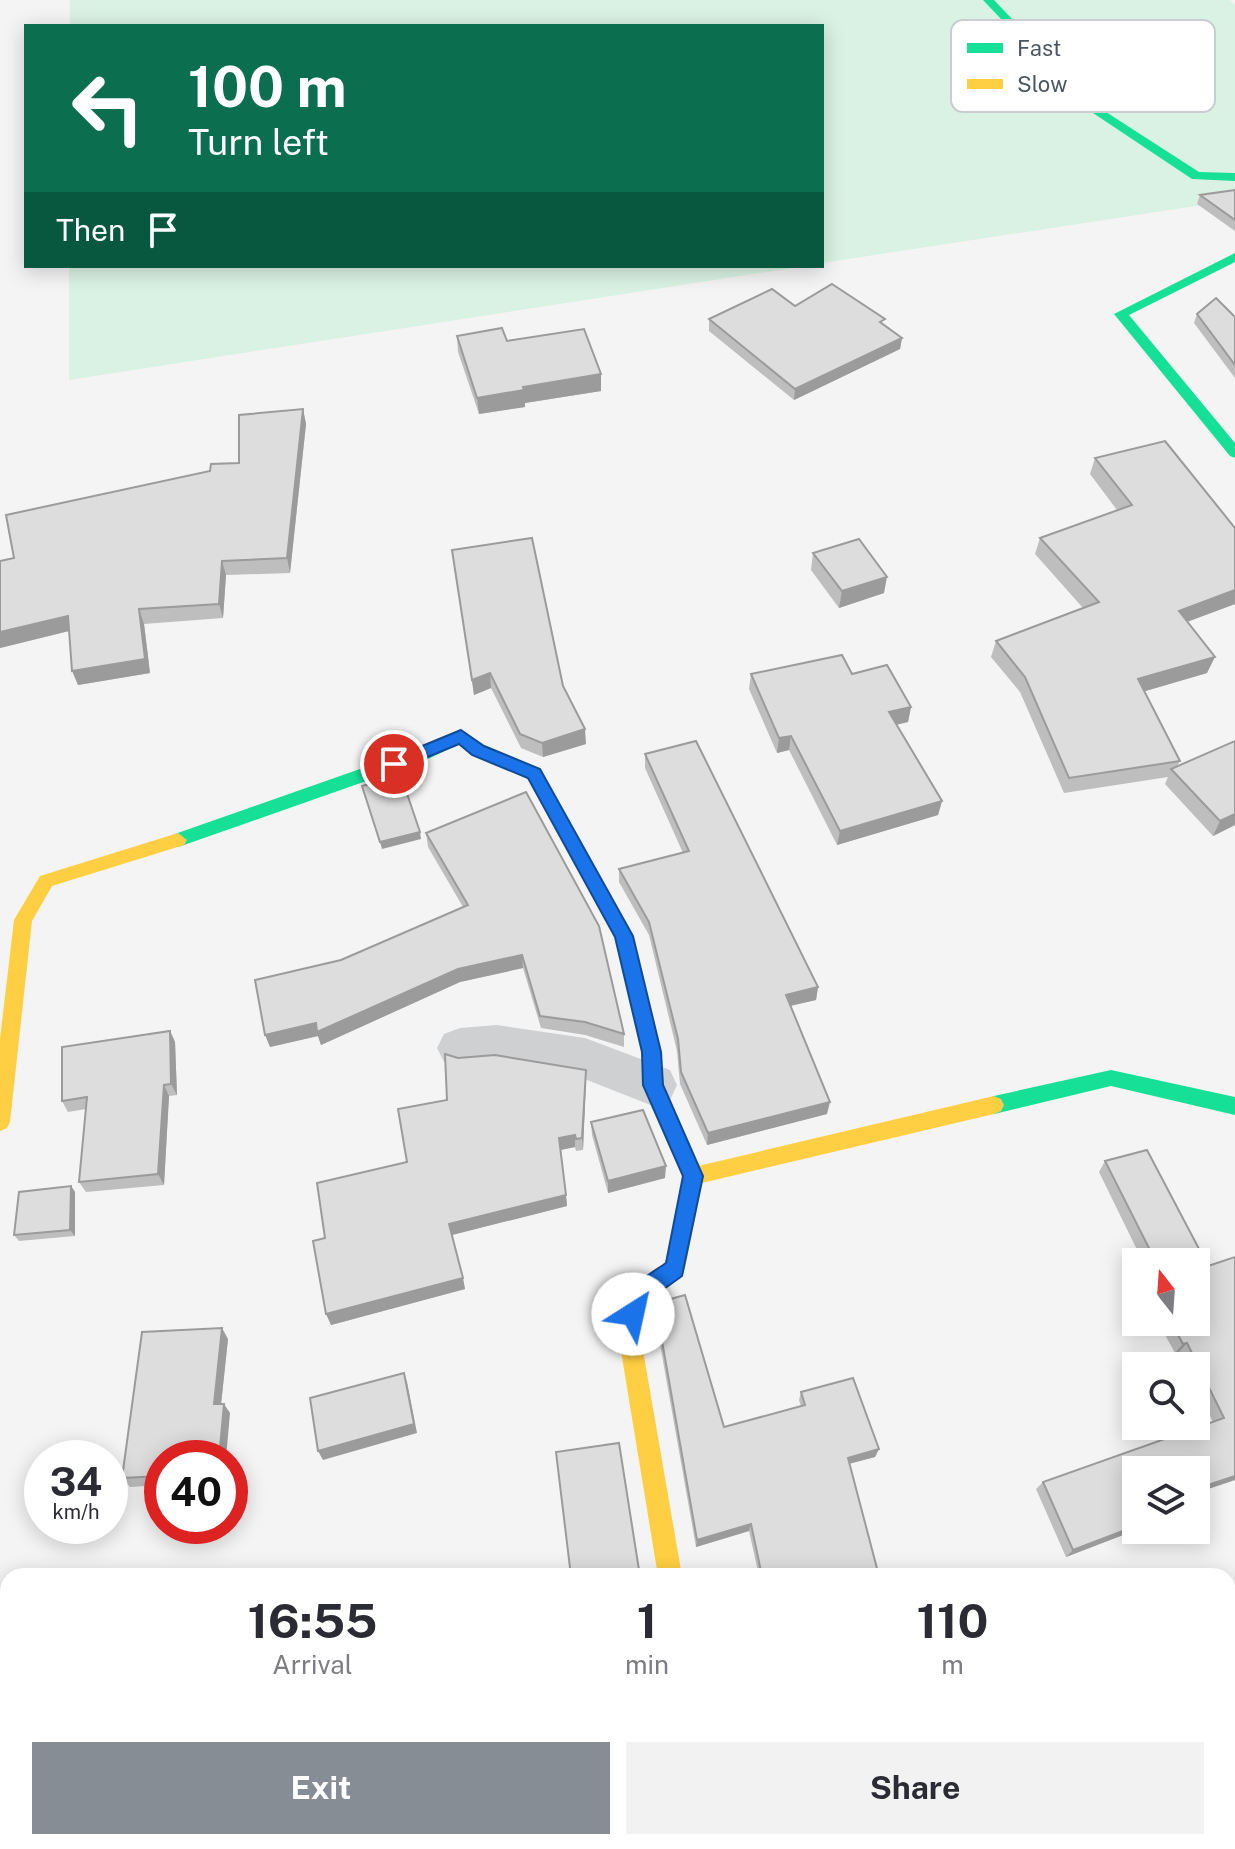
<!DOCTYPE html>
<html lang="en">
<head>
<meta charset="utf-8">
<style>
	:root { --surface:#fff; --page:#f2f2f3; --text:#2b2b33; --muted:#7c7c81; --accent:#868d94 }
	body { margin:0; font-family:"Public Sans",sans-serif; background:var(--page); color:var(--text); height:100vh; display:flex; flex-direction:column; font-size:30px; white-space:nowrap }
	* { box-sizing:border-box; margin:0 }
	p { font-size:26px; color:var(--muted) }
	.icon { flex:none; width:44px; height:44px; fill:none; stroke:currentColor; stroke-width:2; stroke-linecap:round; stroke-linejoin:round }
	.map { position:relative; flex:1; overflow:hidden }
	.drawer { position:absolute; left:0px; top:1568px; width:1236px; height:282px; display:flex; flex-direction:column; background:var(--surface); border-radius:24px 24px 0 0; box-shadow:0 4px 20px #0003 }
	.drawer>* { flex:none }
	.hud { position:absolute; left:24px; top:24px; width:800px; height:244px; border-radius:0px; box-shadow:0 4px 20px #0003; background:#0b6e4f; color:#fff; overflow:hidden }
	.needle { width:52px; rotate:343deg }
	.controls { position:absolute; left:1122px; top:1248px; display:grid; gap:16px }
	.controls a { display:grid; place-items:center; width:88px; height:88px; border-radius:0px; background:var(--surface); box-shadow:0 4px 20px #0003; font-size:40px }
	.speed { position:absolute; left:24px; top:1440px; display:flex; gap:16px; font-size:40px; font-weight:700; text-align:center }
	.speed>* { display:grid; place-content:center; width:104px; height:104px; border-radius:50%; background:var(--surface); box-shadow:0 4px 20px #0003; line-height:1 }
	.speed small { font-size:20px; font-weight:400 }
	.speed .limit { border:12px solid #d22; background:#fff; color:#111 }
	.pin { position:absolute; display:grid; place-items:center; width:68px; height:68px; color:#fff; margin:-34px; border:4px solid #fff; border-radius:50%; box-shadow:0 2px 8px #0007 }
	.me { position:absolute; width:88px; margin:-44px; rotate:35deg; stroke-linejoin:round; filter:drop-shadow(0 0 6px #0008) }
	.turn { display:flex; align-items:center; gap:28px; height:168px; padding:0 32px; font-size:36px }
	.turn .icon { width:104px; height:104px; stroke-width:2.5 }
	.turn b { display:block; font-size:56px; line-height:68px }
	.then { display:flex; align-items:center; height:76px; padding:0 32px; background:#0003; gap:16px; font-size:30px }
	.eta { display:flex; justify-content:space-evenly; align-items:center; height:136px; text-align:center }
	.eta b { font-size:48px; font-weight:700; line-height:56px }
	.button { display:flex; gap:16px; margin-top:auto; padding:16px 32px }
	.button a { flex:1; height:92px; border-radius:0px; background:var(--accent); color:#fff; font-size:32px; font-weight:700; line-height:92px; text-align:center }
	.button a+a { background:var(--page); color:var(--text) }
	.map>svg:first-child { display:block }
</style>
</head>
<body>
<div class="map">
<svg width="1235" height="1849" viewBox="0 0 1235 1849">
	<rect width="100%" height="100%" fill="#f4f4f4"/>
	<!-- green -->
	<g fill="#d9f2e3">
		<polygon points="70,0 1230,0 1235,5 1235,200 822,263 822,26 70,26"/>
		<polygon points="69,266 805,266 69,380"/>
	</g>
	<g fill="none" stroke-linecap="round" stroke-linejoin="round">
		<!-- street -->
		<g fill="#ced0d2" fill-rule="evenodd">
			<polygon points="497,1025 585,1038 670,1070 677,1085 670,1100 653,1106 582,1078 497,1065 460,1068 444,1062 437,1048 444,1034 460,1028"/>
			<polygon points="0,1668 8,1669 8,1727 0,1726"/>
			<rect x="248" y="1842" width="62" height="7"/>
			<polygon points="605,1842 667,1842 669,1849 607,1849"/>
			<polygon points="1049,1842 1129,1842 1132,1849 1052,1849"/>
		</g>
		<!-- fast -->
		<g fill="#16e098" fill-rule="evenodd">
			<polygon points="983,0 994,0 1092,103 1199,172 1235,173 1235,181 1192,179 1084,107"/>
			<polygon points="1235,253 1235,262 1129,315 1235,443 1235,458 1230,456 1114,314"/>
			<polygon points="461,730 484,745 540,769 633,936 660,1052 663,1085 669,1099 666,1105 659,1108 652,1105 643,1085 642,1052 615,937 528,779 472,755 459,744 426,760 184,845 178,847 169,840 172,835 414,750"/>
			<polygon points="1111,1070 1235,1097 1235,1115 1111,1086 994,1114 987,1111 984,1105 987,1099 994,1096"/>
		</g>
		<!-- slow -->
		<g fill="#ffcf43" fill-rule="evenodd">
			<polygon points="178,833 187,840 184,845 52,886 32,921 10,1122 7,1128 0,1131 0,1039 14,920 40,876"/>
			<polygon points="659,1090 666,1093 698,1166 994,1096 1001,1099 1004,1105 1001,1111 994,1114 702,1183 685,1269 682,1276 646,1302 640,1333 682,1576 658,1576 618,1333 630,1289 666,1263 683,1176 649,1099 652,1093"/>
		</g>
	</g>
	<!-- wall -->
	<g fill="#bebebf">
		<polygon points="1235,190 1235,231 1197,204 1200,195"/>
		<polygon points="795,306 884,325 902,338 900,349 794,400 709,331 709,319"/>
		<polygon points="1197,314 1235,317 1235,378 1194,323"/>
		<polygon points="457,336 507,341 601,374 601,391 525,403 525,407 479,414 458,352"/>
		<polygon points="303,409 306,424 290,573 226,575 223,618 144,624 150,673 78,685 69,631 0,648 0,561 14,558 210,471 239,463"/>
		<polygon points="1095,458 1235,528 1235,604 1187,622 1207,673 1145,691 1180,761 1177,767 1235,825 1213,836 1165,784 1168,777 1064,793 1020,692 991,657 996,641 1083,608 1035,554 1040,538 1117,510 1090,474"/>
		<polygon points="813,553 884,593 839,608 811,570"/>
		<polygon points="454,565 563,686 586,744 543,757 521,748 491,688 474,695"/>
		<polygon points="751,674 852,674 911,707 908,722 896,725 942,801 938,815 837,845 789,750 777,753 749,689"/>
		<polygon points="645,754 818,987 816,1000 791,1006 827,1114 707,1145 680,1084 677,1051 649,935 619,882 619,869 683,853 645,768"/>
		<polygon points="426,833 624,1034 624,1047 585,1035 541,1028 523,968 460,982 321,1045 318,1036 270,1047 341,960 463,907 428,847"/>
		<polygon points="170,1031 175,1042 177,1095 169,1096 164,1185 86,1192 79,1182 86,1109 68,1112 62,1101"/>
		<polygon points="458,1058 586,1070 583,1150 576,1151 575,1147 561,1150 567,1206 452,1235 465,1289 331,1325 325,1238 407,1162 447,1100"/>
		<polygon points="591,1122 665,1178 608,1193 592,1135"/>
		<polygon points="1105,1161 1208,1266 1235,1480 1196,1493 1196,1470 1136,1470 1136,1530 1066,1557 1036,1489 1043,1482 1213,1422 1196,1387 1196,1366 1186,1366 1179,1352 1175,1353 1158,1322 1196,1322 1196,1262 1143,1262 1099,1172"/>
		<polygon points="71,1186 75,1192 75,1236 19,1241 14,1235"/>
		<polygon points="659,1324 724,1427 801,1406 799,1400 801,1392 879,1449 875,1457 849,1464 879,1576 759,1576 749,1531 696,1547 658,1333"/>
		<polygon points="228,1339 221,1404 230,1413 162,1458 162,1485 130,1487 122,1478"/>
	</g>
	<!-- shaded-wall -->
	<g fill="#9b9b9b">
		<polygon points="902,338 900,349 794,400 795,389"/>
		<polygon points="601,374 601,391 525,403 525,407 479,414 477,398 523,387"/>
		<polygon points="303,409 306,424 290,573 287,558"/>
		<polygon points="222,561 226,575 223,618 219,604"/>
		<polygon points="887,577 884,593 839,608 842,591"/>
		<polygon points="1235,590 1235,604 1173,627 1179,611"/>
		<polygon points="139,609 144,624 150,673 78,685 72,671"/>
		<polygon points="68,616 73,630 0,648 0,632"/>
		<polygon points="1215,657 1207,673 1132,695 1138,679"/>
		<polygon points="490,673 491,688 474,695 472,680"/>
		<polygon points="911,707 908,722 886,727 889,712"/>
		<polygon points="585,729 586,744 543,757 542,743"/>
		<polygon points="791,736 789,750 777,753 779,738"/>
		<polygon points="942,801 938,815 837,845 840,831"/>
		<polygon points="1235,814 1235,825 1213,836 1220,821"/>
		<polygon points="420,832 421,839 382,849 380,842"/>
		<polygon points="522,955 523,968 460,982 321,1045 318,1036 270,1047 265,1035 458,969"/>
		<polygon points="818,987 816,1000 784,1007 786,995"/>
		<polygon points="170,1031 175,1042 177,1095 171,1084"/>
		<polygon points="586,1070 586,1083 583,1150 582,1138"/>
		<polygon points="164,1085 169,1096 164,1185 158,1174"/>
		<polygon points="830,1102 827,1114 707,1145 708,1133"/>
		<polygon points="575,1135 575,1147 560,1150 559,1138"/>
		<polygon points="666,1166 665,1178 608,1193 608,1181"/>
		<polygon points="71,1186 75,1192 75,1236 70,1230"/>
		<polygon points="566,1195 567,1206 452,1235 449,1224"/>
		<polygon points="463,1278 465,1289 331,1325 326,1314"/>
		<polygon points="222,1328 228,1339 220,1414 214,1404"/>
		<polygon points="1187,1343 1179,1352 1175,1353 1183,1344"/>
		<polygon points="404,1373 407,1382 417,1433 323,1460 318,1451"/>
		<polygon points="224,1404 230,1413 226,1458 219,1458"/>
		<polygon points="879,1449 875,1457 844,1465 848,1458"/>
		<polygon points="1235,1476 1235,1480 1196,1493 1196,1489"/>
		<polygon points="751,1524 749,1531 696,1547 697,1540"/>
		<polygon points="1136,1526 1136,1530 1066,1557 1073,1550"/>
		<rect x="128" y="1842" width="9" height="7"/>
	</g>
	<!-- building -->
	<g fill="#ddddde" stroke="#9b9b9b" stroke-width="2">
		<polygon points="1235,190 1235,220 1200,195"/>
		<polygon points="832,284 885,319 880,322 902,338 795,389 709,319 772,289 795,306"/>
		<polygon points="1216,298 1235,317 1235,365 1197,314"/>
		<polygon points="502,328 507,341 584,329 601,374 523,387 524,390 477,398 457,336"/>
		<polygon points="303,409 287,558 222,561 219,604 139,609 145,659 72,671 68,616 0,632 0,561 14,558 6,515 210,471 211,464 239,463 239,415"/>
		<polygon points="1165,441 1235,528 1235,590 1179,611 1215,657 1138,679 1180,761 1069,778 1025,677 996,641 1099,602 1040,538 1132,505 1095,458"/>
		<polygon points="532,538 563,686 585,729 542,743 520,734 490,673 472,680 452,550"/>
		<polygon points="859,539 887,577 842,591 813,553"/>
		<polygon points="842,655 852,674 887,665 911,707 889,712 942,801 840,831 791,736 779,738 751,674"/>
		<polygon points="696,741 818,987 786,995 830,1102 708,1133 681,1072 678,1039 649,922 619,869 689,851 645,754"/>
		<polygon points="1235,741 1235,814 1220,821 1171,769"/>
		<polygon points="401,776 420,832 380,842 362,786"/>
		<polygon points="526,792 599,926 624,1034 585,1022 540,1016 522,955 458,969 317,1032 316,1023 265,1035 255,980 341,960 468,905 426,833"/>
		<polygon points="170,1031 171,1084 164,1085 158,1174 79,1182 87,1097 62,1101 62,1047"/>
		<polygon points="445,1054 458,1058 495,1055 586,1070 582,1138 576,1139 575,1135 559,1138 566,1195 449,1224 463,1278 326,1314 313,1241 325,1238 317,1183 407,1162 398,1109 447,1100"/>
		<polygon points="643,1110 666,1166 608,1181 591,1122"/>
		<polygon points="1147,1150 1208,1266 1235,1257 1235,1476 1196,1489 1196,1470 1136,1470 1136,1526 1073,1550 1043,1482 1224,1418 1187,1343 1183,1344 1171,1322 1196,1322 1196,1262 1156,1262 1105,1161"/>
		<polygon points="71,1186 70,1230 14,1235 19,1192"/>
		<polygon points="685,1295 724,1427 805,1405 801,1392 853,1378 879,1449 848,1458 879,1576 762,1576 751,1524 697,1540 659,1324 663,1303 667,1300"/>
		<polygon points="222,1328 214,1404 224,1404 219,1458 162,1458 162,1476 122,1478 142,1332"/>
		<polygon points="404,1373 414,1424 318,1451 310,1398"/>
		<polygon points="619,1443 639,1570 656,1572 656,1576 571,1576 556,1452"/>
		<polygon points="8,1776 8,1842 128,1842 128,1849 0,1849 0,1778"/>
		<polygon points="672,1842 871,1842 872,1849 665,1849 673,1845"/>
	</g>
	<!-- route -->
	<path fill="#1a73e8" stroke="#114b97" stroke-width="2" d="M461 730 484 746 540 769 633 936 661 1052 663 1085 703 1176 682 1276 646 1302 641 1321 633 1324 625 1321C613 1293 646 1277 666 1263L683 1176 643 1085 642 1052 615 937 528 778 472 755 459 744 394 771 386 764 388 760Z"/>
	<!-- legend -->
	<rect x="951" y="20" width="264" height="92" rx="12" fill="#fff" stroke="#c9ccd0" stroke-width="2"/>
	<rect x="967" y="43" width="36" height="10" fill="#16e098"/>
	<rect x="967" y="79" width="36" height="10" fill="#ffcf43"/>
	<g font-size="22" fill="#4a5661">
		<text x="1017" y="56">Fast</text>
		<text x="1017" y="92">Slow</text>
	</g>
</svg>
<div class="controls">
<a><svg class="needle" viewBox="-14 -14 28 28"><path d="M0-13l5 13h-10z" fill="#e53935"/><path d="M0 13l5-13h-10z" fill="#7c7c81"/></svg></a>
<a><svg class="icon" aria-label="search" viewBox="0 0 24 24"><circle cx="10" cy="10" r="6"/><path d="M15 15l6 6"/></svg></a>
<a><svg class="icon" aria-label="layers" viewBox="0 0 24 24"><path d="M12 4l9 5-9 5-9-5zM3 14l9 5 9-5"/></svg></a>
</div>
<div class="speed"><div>34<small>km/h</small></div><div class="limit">40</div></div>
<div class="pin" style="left:394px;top:764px;background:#d93025"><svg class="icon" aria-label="arrive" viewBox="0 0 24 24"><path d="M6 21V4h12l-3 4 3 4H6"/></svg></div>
<svg class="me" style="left:633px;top:1314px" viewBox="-20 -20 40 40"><circle r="19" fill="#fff"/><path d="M0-13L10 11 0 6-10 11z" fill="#1a73e8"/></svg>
<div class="hud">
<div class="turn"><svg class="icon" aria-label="left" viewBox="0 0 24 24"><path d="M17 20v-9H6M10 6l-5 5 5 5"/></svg><div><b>100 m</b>Turn left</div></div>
<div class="then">Then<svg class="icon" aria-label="arrive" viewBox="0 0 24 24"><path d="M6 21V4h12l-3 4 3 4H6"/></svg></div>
</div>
<section class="drawer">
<div class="eta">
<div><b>16:55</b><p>Arrival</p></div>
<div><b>1</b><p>min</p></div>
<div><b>110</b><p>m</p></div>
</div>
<div class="button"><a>Exit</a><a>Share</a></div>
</section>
</div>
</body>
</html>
